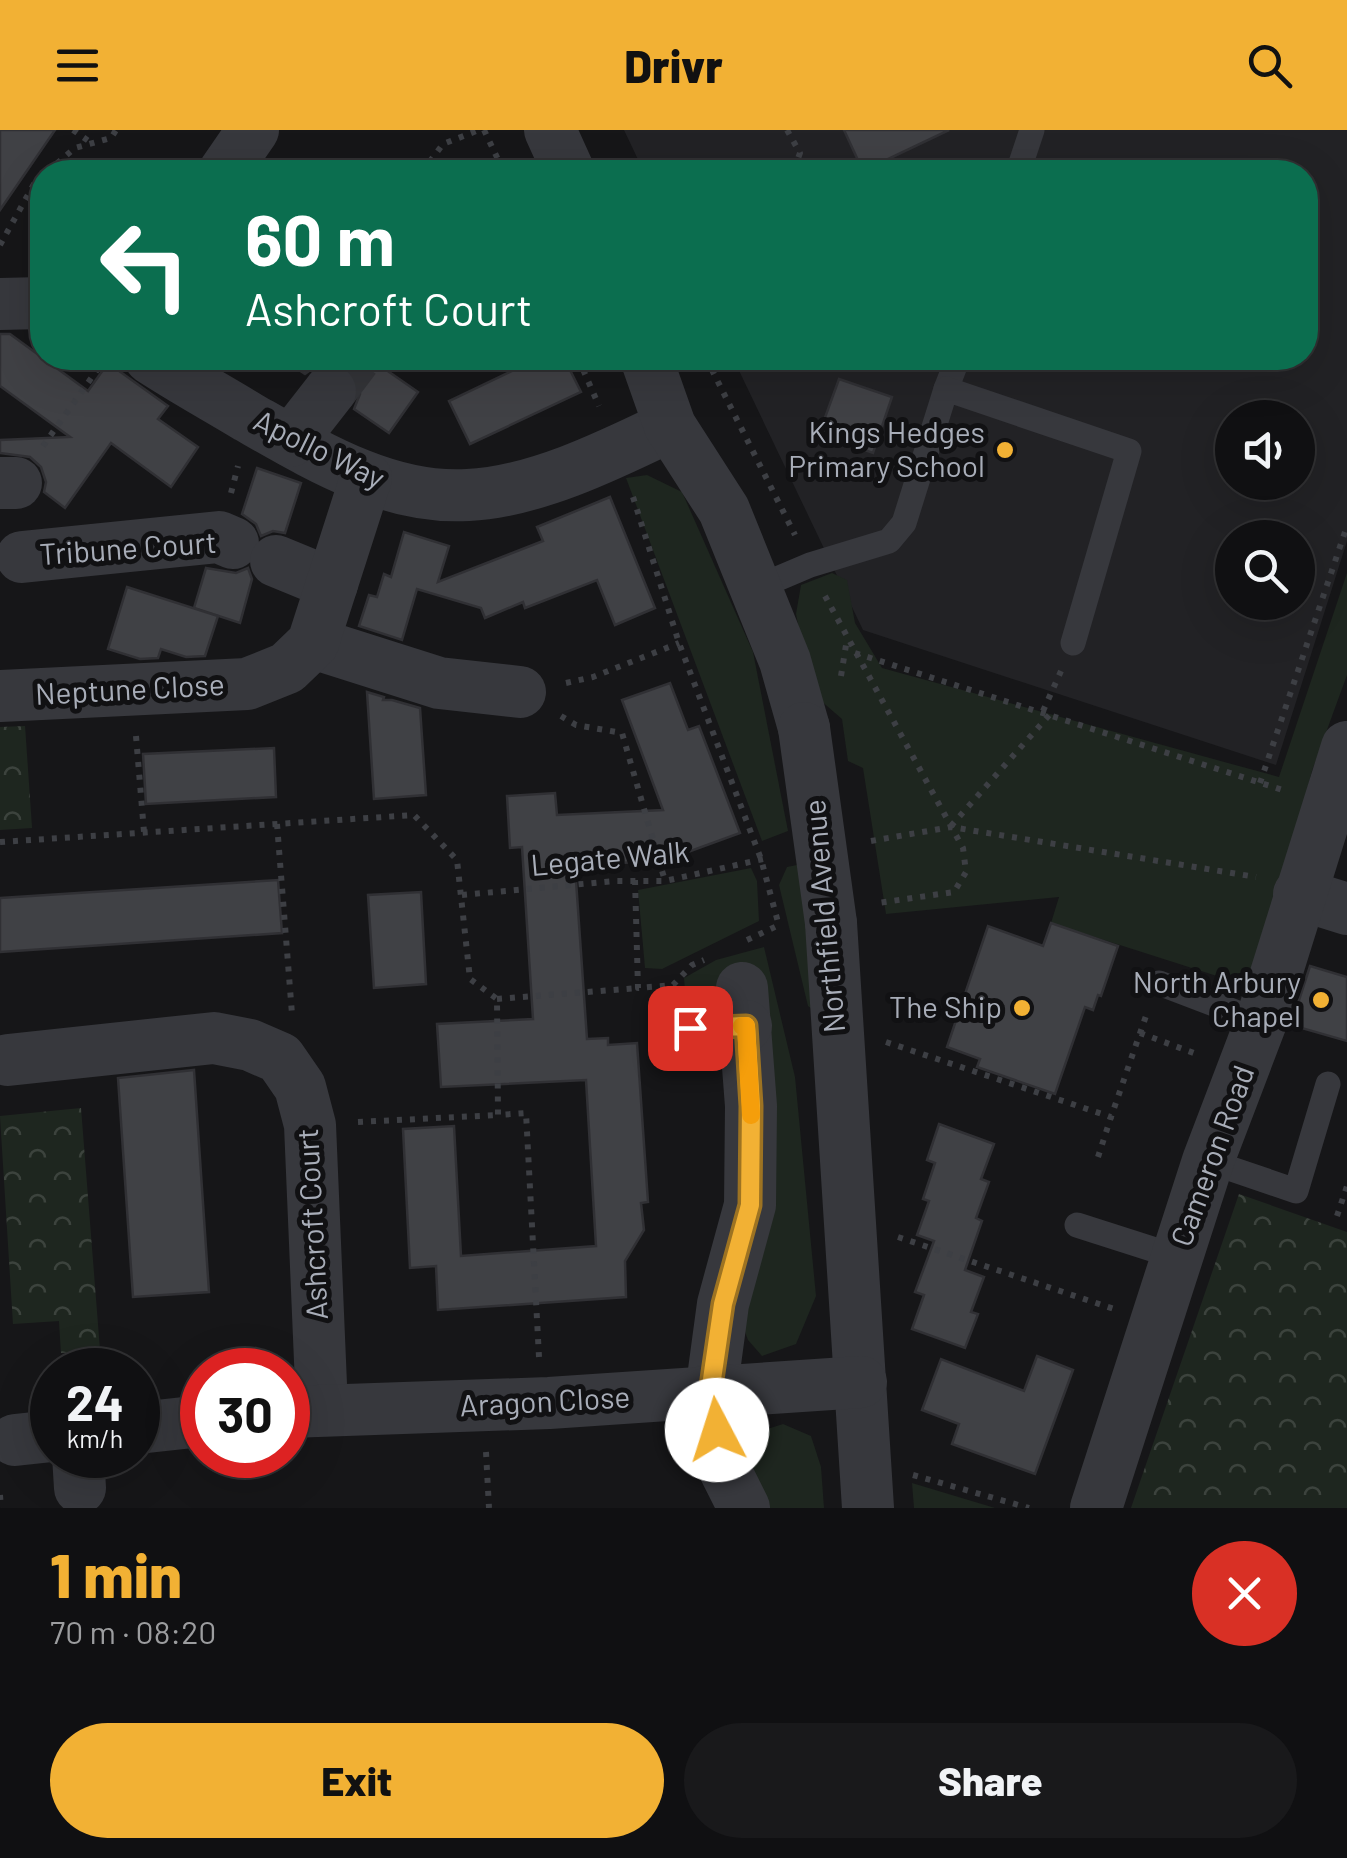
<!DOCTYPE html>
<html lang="en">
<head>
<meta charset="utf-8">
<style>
	:root { --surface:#101012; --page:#19191b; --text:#f1f3f6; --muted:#9c9d9f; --line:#303032; --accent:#f2b134 }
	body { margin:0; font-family:Barlow,sans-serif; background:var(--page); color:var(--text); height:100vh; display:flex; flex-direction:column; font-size:38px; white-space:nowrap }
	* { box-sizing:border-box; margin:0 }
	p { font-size:32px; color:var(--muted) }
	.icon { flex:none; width:55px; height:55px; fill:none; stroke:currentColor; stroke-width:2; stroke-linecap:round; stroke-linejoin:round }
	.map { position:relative; height:1378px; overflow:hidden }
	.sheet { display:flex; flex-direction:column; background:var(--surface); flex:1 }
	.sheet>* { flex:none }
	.guide { position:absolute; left:30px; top:30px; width:1288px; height:210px; border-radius:40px; box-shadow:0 10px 40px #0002,0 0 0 2px var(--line); background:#0b6e4f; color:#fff; overflow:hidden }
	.tools { position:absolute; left:1215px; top:270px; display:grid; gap:20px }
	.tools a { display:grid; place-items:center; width:100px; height:100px; border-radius:50%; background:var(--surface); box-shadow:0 10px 40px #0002,0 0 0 2px var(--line); font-size:50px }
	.speed { position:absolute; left:30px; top:1218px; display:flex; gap:20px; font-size:50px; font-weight:700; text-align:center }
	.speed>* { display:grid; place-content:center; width:130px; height:130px; border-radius:50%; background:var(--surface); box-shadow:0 10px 40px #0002,0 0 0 2px var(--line); line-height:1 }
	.speed small { font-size:25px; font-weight:400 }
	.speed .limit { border:15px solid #d22; background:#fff; color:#111 }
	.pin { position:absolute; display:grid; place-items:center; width:85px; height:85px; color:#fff; margin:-42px; border-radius:20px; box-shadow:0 5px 15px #0006 }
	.me { position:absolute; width:110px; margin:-55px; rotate:355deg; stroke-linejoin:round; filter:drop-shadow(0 0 8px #0008) }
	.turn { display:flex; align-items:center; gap:35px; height:210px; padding:0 50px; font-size:45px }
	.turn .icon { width:130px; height:130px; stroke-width:2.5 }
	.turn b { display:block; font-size:70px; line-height:85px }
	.round { display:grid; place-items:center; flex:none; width:105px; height:105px; border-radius:52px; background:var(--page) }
	.head { display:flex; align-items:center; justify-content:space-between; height:170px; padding:0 50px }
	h1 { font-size:60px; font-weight:800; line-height:75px; color:var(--accent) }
	.button { display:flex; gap:20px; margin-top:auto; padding:20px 50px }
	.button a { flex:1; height:115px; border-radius:60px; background:var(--accent); color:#111; font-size:40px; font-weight:800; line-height:115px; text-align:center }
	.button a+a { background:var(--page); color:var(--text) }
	header { display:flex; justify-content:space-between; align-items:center; height:130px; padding:0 50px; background:var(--accent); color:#111; font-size:45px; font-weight:800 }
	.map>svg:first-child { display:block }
</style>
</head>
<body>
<header><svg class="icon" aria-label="menu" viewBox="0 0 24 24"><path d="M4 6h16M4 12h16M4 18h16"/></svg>Drivr<svg class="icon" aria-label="search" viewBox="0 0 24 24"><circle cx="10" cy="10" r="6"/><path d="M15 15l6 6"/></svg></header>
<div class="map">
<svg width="1347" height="1378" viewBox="0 0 1347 1378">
	<defs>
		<pattern id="forest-crowns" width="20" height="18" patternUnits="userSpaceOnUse" patternTransform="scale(2.5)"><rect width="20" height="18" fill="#1e261f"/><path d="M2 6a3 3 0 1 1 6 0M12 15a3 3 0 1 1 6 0" fill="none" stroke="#3c433d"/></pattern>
	</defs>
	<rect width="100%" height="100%" fill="#161618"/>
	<!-- built -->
	<path fill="#222225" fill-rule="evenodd" d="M624 0H1347V411L1276 635 863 500 733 228H1305V42H644ZM1232 288H1298V352H1232ZM1232 408H1298V472H1232Z"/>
	<!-- grass -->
	<g fill="#1e261f">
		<polygon points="647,345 682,362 753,522 788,701 762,711 626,348"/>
		<polygon points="832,443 847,450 855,493 882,538 1279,647 1347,443 1347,545 1312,641 1259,845 1245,855 1051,793 1059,767 886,784 863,638 848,631 842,589 812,563 796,484 801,455"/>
		<polygon points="807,733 821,885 808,876 779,755 787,737"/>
		<polygon points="751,738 757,751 759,791 662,839 645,838 638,760"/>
		<polygon points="764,817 795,947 816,1166 796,1214 762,1226 748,1210 740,1188 723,842 708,880 687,886 684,848 716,830"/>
		<polygon points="783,1294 811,1306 821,1337 824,1378 765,1378 746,1329 758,1302"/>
		<polygon points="912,1353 995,1378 914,1378"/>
	</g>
	<!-- forest -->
	<g fill="url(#forest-crowns)">
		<polygon points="25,596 32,698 0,700 0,597"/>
		<polygon points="81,978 100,1220 61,1223 59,1191 13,1194 0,986"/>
		<polygon points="1239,1064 1347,1102 1347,1378 1131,1378"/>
	</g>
	<!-- building -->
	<g fill="#404145" stroke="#303034" stroke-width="2.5">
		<polygon points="0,0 55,0 0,80"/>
		<polygon points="844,0 949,0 863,41"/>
		<polygon points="0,204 10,204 88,261 108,233 168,276 158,289 198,317 171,357 111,313 65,378 44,362 46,352 41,337 30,327 0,323 0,310 70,307 0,256"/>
		<polygon points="281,228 369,228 418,262 389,303 354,279 360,264 358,251 348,237 333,231 320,233 305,244"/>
		<polygon points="506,228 564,228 581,262 470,314 449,271 512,241"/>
		<polygon points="839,249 892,267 873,323 819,304"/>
		<polygon points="257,338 301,353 285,403 273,401 261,406 256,394 242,384"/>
		<polygon points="610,367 655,478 615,495 597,450 525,478 523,472 485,488 481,478 417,459 402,510 359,496 369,465 377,467 384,444 391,447 404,402 449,416 438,452 543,411 537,397"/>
		<polygon points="206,438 236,443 248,438 252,449 240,493 194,478"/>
		<polygon points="127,457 218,486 205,526 186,527 161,519 158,528 140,529 108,519"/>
		<polygon points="670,553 688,600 699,596 740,703 666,730 575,736 587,909 608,908 608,915 637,913 648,1072 641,1073 644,1100 625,1131 626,1167 438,1180 436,1136 410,1138 403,999 454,996 461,1126 596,1116 586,950 441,957 437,894 533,889 522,717 510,718 507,666 555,663 557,685 663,680 622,570"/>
		<polygon points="367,562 384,567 383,570 392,570 420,578 426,665 374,669"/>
		<polygon points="274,618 276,667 146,674 143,624"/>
		<polygon points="278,750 282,803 0,822 0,768"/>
		<polygon points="421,762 426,854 374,858 368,765"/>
		<polygon points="1051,793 1118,816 1101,866 1098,865 1093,880 1085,877 1055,964 977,937 980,929 947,917 988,796 1043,816"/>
		<polygon points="1310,836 1347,847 1347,911 1291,895"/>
		<polygon points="194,940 209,1162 133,1167 118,948"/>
		<polygon points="939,994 994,1014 981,1049 989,1052 976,1088 982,1091 965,1140 984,1147 971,1182 978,1184 965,1218 912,1199 924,1165 915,1162 934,1111 917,1105 929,1071 923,1069 935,1033 927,1030"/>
		<polygon points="1037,1226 1073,1240 1035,1344 952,1314 959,1294 922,1280 941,1229 1024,1261"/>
	</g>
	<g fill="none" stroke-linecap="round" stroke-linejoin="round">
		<!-- street-tunnel -->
		<polyline stroke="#333438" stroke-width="52" stroke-dasharray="52 26" stroke-linecap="butt" points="330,261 355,228"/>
		<!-- path -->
		<g stroke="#3d3f44" stroke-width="6" stroke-dasharray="5 8" stroke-linecap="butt">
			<polyline points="73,0 90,12"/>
			<polyline points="484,0 504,42"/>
			<polyline points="787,0 800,23 793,42"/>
			<polyline points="47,42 75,18 111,8 116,0"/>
			<polyline points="422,42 443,14 479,0"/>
			<polyline points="0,115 34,54 42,46"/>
			<polyline points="578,228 599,276"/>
			<polyline points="706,228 795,405"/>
			<polyline points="43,316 102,233"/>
			<polyline points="231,363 238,336"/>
			<polyline points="633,367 679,513 761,729 779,796"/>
			<polyline points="825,466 963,718 966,742 954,762 878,773"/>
			<polyline points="855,523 1286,661"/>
			<polyline points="841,546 847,509"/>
			<polyline points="566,553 593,547 679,513"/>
			<polyline points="1043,581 1061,541"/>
			<polyline points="561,586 576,595 622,603 665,751"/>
			<polyline points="136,606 144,702"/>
			<polyline points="1260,653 1347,396"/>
			<polyline points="277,694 292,884"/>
			<polyline points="951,696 1051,583"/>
			<polyline points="871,711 951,697 1256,747"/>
			<polyline points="0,712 414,685 457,730 470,849 497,869 498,985 526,983 539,1227"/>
			<polyline points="635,750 638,858 673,855 692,835 704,830"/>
			<polyline points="462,765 615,751 665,751 763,729"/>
			<polyline points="747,810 779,795"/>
			<polyline points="497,869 638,858"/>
			<polyline points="1140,903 1199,925"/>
			<polyline points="886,912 1111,987 1147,883"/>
			<polyline points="358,992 498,985"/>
			<polyline points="1098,1027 1111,987"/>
			<polyline points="1337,1086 1347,1056"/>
			<polyline points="898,1107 1114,1179"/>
			<polyline points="486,1322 489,1378"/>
			<polyline points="913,1345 1029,1378"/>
			<polyline points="0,1365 1,1378"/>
		</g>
		<!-- lane -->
		<g stroke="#37383d" stroke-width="25">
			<polyline points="1018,42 1032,0"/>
			<polyline points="946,259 958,228"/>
			<polyline points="756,458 810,435 889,411 904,393 946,259 1129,321 1073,513"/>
			<polyline points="1159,853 1261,892"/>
			<polyline points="1208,1031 1296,1061 1328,954"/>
			<polyline points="1077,1095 1177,1127"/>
		</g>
		<!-- street -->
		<g stroke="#37383d" stroke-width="52">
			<polyline points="550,0 569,42"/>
			<polyline points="224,42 253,0"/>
			<polyline points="0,174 42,173"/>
			<path d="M150 228C182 249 215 267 248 287 315 325 388 370 468 365 535 362 610 325 670 296"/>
			<polyline points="646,228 670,296 724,380 785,531 804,598"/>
			<polyline points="291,311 330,261"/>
			<polyline points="0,353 16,353"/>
			<polyline points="22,427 219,407 233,413"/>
			<polyline points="276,431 332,454"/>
			<polyline points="313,513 439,553 520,562"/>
			<polyline points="0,566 247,554 287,538 313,513 366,348"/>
			<polyline points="1299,764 1347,779"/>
			<polyline points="831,793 868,1378"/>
			<polyline points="742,858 751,976 750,1075 723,1174 711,1263 723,1336 744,1378"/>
			<polyline points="690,899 746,896"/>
			<polyline points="8,930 214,908 250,915 280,928 300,957 310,995 322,1278"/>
			<polyline points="289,1282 549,1273 861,1252"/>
			<polyline points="138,1298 202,1291"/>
			<polyline points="15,1310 52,1306"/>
			<polyline points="78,1325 80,1358"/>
			<polyline points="1096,1378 1208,1031 1261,892 1347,617"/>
		</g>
		<!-- street-bridge -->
		<polyline stroke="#37383d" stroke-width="52" points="804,598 831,793"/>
	</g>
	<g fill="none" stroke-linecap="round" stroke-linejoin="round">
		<!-- route casing -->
		<g stroke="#9d7322" stroke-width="25">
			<polyline id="route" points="690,898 746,896 751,976 750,1075 723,1174 710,1263 717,1300"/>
		</g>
		<!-- route -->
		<use href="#route" stroke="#f2b134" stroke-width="18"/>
		<!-- slow -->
		<polyline stroke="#f59e0b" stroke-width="18" points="742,896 746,896 751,985"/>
	</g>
	<!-- markers -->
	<g fill="#f2b134" stroke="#111113" stroke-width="4">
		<circle cx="1005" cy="320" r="10"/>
		<circle cx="1321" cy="870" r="10"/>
		<circle cx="1022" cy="878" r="10"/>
	</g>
	<g text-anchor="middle" stroke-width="10" stroke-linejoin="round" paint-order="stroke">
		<!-- poi labels -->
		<g font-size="30" fill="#a8adb8" stroke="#111113" text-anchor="end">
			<text x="985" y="313">Kings Hedges<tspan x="985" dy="34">Primary School</tspan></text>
			<text x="1301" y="863">North Arbury<tspan x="1301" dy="34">Chapel</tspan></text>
			<text x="1002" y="888">The Ship</text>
		</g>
		<!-- street labels -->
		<g font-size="30" fill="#a8adb8" stroke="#111113">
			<text transform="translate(319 320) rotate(26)" y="10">Apollo Way</text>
			<text transform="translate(128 419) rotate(-4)" y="10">Tribune Court</text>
			<text transform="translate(130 560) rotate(-3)" y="10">Neptune Close</text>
			<text transform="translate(610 729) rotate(-5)" y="10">Legate Walk</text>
			<text transform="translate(825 786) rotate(-95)" y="10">Northfield Avenue</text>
			<text transform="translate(1213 1026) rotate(-70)" y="10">Cameron Road</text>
			<text transform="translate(313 1094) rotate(-93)" y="10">Ashcroft Court</text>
			<text transform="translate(545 1272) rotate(-3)" y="10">Aragon Close</text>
		</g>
	</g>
</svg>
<div class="tools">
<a><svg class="icon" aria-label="sound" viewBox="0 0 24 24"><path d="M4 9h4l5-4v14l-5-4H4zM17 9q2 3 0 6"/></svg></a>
<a><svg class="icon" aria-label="search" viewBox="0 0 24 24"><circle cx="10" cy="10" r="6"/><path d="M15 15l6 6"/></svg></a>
</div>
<div class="speed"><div>24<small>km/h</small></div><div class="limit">30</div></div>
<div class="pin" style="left:690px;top:898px;background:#d93025"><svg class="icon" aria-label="arrive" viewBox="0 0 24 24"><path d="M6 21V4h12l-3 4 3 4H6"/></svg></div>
<svg class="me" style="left:717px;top:1300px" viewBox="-20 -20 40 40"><circle r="19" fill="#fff"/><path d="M0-13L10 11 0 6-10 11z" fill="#f2b134"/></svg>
<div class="guide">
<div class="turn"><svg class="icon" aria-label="left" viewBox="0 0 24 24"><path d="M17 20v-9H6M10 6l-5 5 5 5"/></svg><div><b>60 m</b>Ashcroft Court</div></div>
</div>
</div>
<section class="sheet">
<div class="head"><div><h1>1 min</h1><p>70 m · 08:20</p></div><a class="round" style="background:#d93025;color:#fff"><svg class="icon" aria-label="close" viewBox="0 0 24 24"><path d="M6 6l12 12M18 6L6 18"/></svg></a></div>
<div class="button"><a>Exit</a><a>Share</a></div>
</section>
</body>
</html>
